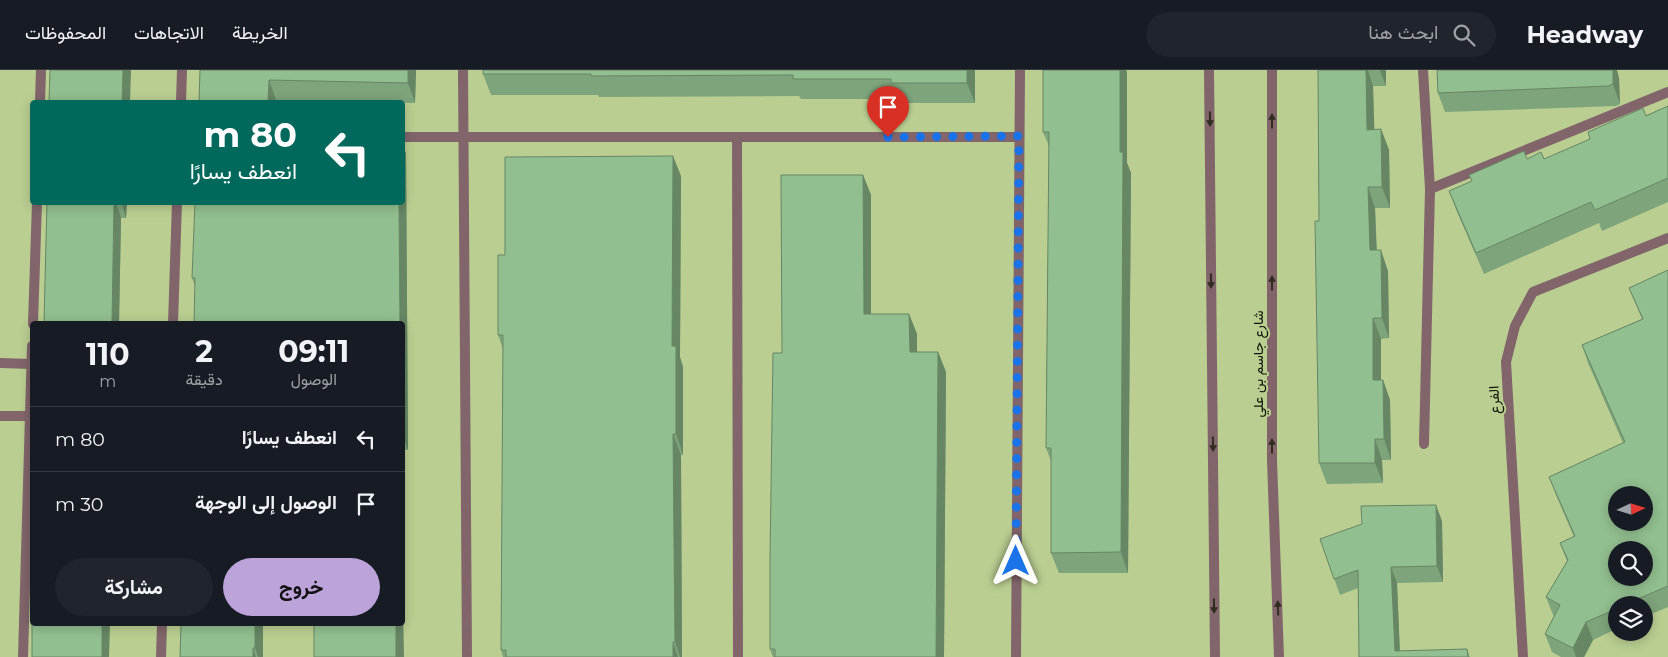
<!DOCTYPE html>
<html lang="ar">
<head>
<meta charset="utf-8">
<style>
	:root { --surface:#171b24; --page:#20242c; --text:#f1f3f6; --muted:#9ea1a6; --line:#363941; --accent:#bca3da }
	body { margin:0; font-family:Montserrat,Vazirmatn,sans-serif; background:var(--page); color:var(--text); direction:rtl; height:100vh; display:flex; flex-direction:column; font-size:19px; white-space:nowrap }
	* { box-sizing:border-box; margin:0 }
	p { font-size:16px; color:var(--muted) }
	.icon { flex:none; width:28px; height:28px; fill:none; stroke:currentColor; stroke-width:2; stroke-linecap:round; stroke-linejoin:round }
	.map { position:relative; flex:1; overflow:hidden; direction:ltr }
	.details { position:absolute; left:30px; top:251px; width:375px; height:305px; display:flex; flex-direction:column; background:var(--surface); border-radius:5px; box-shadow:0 2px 12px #0003; direction:rtl }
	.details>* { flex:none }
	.hud { position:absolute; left:30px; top:30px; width:375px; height:105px; border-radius:5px; box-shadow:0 2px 12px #0003; direction:rtl; background:#00695c; color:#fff; overflow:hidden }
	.needle { width:32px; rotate:86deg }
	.tools { position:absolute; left:1608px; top:416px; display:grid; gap:10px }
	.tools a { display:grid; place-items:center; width:45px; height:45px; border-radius:50%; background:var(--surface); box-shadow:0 2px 12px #0003; font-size:25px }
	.pin { position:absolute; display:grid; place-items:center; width:42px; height:42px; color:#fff; margin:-51px -21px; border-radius:50% 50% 50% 0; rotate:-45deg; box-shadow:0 0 5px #0007 }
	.pin .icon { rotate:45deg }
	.me { position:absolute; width:55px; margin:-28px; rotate:0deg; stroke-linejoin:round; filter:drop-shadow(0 0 4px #0008) }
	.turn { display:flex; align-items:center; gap:18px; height:105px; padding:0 25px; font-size:22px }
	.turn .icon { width:65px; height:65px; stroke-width:2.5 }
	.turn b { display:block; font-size:35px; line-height:42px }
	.eta { display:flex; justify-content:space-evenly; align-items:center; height:85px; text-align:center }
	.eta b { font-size:30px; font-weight:700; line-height:35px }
	.button { display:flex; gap:10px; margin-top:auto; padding:10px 25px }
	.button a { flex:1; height:58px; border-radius:30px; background:var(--accent); color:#111; font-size:20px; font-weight:700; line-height:58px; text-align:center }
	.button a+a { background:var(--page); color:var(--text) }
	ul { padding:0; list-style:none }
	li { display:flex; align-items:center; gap:15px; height:65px; padding:0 25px; border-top:1px solid var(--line) }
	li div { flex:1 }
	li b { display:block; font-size:19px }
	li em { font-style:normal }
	header { display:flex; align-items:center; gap:30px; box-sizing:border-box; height:70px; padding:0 25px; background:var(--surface); border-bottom:1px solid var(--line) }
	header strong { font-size:24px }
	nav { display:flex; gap:28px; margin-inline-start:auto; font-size:18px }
	.search { width:350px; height:45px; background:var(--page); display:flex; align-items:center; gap:12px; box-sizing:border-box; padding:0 18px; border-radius:28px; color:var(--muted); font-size:19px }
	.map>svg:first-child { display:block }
</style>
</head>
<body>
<header>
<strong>Headway</strong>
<div class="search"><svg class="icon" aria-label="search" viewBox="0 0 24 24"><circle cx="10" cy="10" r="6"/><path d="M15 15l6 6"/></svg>ابحث هنا</div>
<nav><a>الخريطة</a><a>الاتجاهات</a><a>المحفوظات</a></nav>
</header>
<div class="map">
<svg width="1668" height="587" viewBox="0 0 1668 587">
	<rect width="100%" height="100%" fill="#bace91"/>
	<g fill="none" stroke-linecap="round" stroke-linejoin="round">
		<!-- minor -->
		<g stroke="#81656b" stroke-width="10">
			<polyline points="463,0 467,587"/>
			<polyline points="1423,0 1430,119 1424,374"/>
			<polyline points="40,32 41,0"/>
			<polyline points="181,32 182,0"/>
			<polyline points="402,67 1019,67"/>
			<polyline points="737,67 738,587"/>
			<polyline points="1430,119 1668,22"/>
			<polyline points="33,254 37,132"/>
			<polyline points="173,254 177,132"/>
			<polyline points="0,293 32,294"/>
			<polyline points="0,346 32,346"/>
			<polyline points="23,587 32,276"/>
			<polyline points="161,587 162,554"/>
			<polyline points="1016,587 1020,0"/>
			<polyline points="1523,587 1506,292 1515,256 1533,222 1668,168"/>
		</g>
		<!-- tertiary -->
		<g stroke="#81656b" stroke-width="10">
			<polyline points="1209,0 1215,587"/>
			<polyline points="1272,0 1272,390 1279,587"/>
		</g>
	</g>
	<!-- wall -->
	<g fill="#7ea47b">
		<polygon points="200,0 416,0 415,33 276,30 276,32 199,32"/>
		<polygon points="483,0 975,0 975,33 898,33 897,29 801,29 799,26 599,27 598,25 491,25 483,4"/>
		<polygon points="1318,0 1386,0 1386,16 1373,16 1374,59 1381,59 1389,80 1390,138 1375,138 1377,180 1388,201 1389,268 1381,269 1381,310 1383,310 1390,330 1391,390 1382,390 1383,413 1327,414 1319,393 1319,151"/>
		<polygon points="1127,2 1127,93 1131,103 1128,503 1059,503 1051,483 1051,391 1046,378 1049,76 1043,62"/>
		<polygon points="1619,8 1620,34 1616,36 1445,42 1438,23"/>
		<polygon points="1668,36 1668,132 1602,161 1599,153 1484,204 1457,142 1449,121 1527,89 1544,89"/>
		<polygon points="406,83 408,380 402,380 402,254 195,216 192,208"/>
		<polygon points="863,105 871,125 871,244 909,244 917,264 917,282 938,282 946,302 944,587 773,587 770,579"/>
		<polygon points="681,106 680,287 683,297 683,385 681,385 682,587 503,587 501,580 503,279 498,265 505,185"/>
		<polygon points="47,132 127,132 126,148 121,148 119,254 45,254 44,252"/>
		<polygon points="1668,200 1668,537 1644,547 1644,535 1616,535 1616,559 1593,570 1584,587 1561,587 1552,582 1545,564 1554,546 1553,545 1546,527 1567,491 1560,473 1574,467 1556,425 1549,407 1623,373 1588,293 1582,275 1642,249 1629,218"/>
		<polygon points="1442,451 1443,512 1397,513 1400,581 1467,579 1470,587 1359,587 1358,518 1340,525 1320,469"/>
		<polygon points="181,554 263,554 263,587 180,587"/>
	</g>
	<!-- shaded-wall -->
	<g fill="#668664">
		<polygon points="123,0 131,0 130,32 122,32"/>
		<polygon points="408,0 416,0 415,33 408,13"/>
		<polygon points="967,0 975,0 975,33 967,13"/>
		<polygon points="1120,0 1126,0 1127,2 1127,93 1131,103 1128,503 1121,482"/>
		<polygon points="1366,0 1368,0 1373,16 1375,80 1367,60"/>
		<polygon points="1380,0 1386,0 1386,16"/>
		<polygon points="1613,0 1617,0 1619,8 1620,34 1613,14"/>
		<polygon points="269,10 276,30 276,32 268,32"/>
		<polygon points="1381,59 1389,80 1390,138 1382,117"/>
		<polygon points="402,74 406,83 408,380 402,364 402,254 400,254 399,132 402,132"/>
		<polygon points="673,86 681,106 680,287 683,297 683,385 676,364 672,276"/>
		<polygon points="863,105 871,125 871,264 864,244"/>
		<polygon points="1368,117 1375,138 1377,201 1370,180"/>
		<polygon points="114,132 116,132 121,148 119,254 112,254"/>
		<polygon points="121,132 127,132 126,148"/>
		<polygon points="1381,180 1388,201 1389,268 1382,248"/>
		<polygon points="909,244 917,264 917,302 910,282"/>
		<polygon points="1373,248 1381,269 1381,331 1373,310"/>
		<polygon points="938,282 946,302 944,587 936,587"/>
		<polygon points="1383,310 1390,330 1391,390 1384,369"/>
		<polygon points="673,364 681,385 682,587 680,587 675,572"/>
		<polygon points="1375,369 1382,390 1383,413 1375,393"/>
		<polygon points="1436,435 1442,451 1443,512 1437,496"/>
		<polygon points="402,486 404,587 396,587 396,554 402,554"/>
		<polygon points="1391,497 1397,513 1400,587 1395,581"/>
		<polygon points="1586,552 1593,570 1584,587 1576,587 1573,578"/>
		<polygon points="102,554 110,554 109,587 102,587"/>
		<polygon points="255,554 263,554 263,587 258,587 255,578"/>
		<polygon points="673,572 678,587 673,587"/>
		<polygon points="253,578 256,587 253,587"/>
	</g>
	<!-- building -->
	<g fill="#92bf8f" stroke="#668664" fill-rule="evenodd">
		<polygon points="50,0 123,0 122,32 49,32"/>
		<polygon points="200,0 408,0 408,13 269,10 268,32 199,32"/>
		<polygon points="483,0 967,0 967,13 891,13 891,9 793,9 793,5 591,6 591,4 483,4"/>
		<polygon points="1043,0 1120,0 1120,82 1123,82 1121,482 1051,483 1051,378 1046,378 1049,62 1043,62"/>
		<polygon points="1318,0 1366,0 1367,60 1381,59 1382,117 1368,117 1370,180 1381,180 1382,248 1373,248 1373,310 1383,310 1384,369 1375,369 1375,393 1319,393 1315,151 1319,151"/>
		<polygon points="1437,0 1613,0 1613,14 1608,16 1438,23"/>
		<polygon points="1668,36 1668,108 1595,140 1591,132 1476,183 1449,121 1472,111 1469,105 1524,81 1527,89 1541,82 1544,89 1590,69 1588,62 1643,38 1646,46"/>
		<polygon points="673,86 672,276 676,276 676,364 673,364 675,572 673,572 673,587 506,587 506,580 501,580 503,265 498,265 498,185 505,185 505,87"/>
		<polygon points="781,105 863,105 864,244 909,244 910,282 938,282 936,587 775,587 775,579 770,579 770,488 773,283 782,283"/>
		<polygon points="47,132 114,132 112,253 44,252"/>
		<polygon points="195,132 399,132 400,254 194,254 195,208 192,208"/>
		<path d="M1668 200V516L1624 535H1616V539L1586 552 1573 578 1545 564 1560 535 1546 527 1568 490 1560 473 1575 466 1549 407 1625 372 1582 275 1643 249 1629 218ZM1616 425H1644V452H1616ZM1616 480H1644V508H1616Z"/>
		<polygon points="1436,435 1437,496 1391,497 1395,581 1467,579 1468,587 1359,587 1358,500 1334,509 1320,469 1362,454 1361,436"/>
		<polygon points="32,542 32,554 102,554 102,587 32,587"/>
		<polygon points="181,554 255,554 255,578 253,578 253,587 180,587"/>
		<rect x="314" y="554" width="82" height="33"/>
	</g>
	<!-- one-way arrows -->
	<defs><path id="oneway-solid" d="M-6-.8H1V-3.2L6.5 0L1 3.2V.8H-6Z" transform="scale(1.25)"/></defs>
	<g fill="#302c20">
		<use href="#oneway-solid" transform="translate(1210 49) rotate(89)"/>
		<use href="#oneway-solid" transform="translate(1272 51) rotate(-90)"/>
		<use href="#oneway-solid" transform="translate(1211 211) rotate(89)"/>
		<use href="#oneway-solid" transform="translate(1272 213) rotate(-90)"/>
		<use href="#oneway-solid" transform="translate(1213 374) rotate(89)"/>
		<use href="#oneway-solid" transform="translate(1272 376) rotate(-90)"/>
		<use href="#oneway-solid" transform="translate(1214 536) rotate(89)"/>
		<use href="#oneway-solid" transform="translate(1278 538) rotate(-92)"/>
	</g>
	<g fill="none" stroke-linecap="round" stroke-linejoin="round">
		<!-- route -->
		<polyline stroke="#1a73e8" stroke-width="9" stroke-dasharray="0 16.2" points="888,67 1019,66 1016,491"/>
	</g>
	<g text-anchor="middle" stroke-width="4" stroke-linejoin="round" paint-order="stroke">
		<!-- street labels -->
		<g font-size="14" fill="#0d1300" stroke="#bace91">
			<text transform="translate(1258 294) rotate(-90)" y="5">شارع جاسم بن علي</text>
			<text transform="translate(1494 330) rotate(-93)" y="5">الفرع</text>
		</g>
	</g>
</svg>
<div class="tools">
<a><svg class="needle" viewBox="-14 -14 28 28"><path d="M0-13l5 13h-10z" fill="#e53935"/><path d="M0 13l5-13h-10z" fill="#9ea1a6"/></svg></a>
<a><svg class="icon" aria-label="search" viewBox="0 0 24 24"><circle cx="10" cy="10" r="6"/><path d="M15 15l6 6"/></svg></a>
<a><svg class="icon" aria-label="layers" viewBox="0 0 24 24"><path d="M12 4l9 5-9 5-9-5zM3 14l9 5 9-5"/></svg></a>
</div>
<div class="pin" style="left:888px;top:67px;background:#d93025"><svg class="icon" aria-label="arrive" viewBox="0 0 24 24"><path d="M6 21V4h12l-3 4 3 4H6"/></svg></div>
<svg class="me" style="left:1016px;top:491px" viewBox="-20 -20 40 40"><path d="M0-17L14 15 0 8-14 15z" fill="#1a73e8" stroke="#fff" stroke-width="4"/></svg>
<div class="hud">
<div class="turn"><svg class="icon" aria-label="left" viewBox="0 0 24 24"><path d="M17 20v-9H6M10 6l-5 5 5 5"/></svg><div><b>80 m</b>انعطف يسارًا</div></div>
</div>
<section class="details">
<div class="eta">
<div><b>09:11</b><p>الوصول</p></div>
<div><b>2</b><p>دقيقة</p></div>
<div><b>110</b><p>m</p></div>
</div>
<ul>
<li><svg class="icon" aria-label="left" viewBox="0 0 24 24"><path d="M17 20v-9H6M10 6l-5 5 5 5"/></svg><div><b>انعطف يسارًا</b></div><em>80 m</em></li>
<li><svg class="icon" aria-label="arrive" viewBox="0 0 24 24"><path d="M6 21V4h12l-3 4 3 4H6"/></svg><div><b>الوصول إلى الوجهة</b></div><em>30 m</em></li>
</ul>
<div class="button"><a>خروج</a><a>مشاركة</a></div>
</section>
</div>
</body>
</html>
